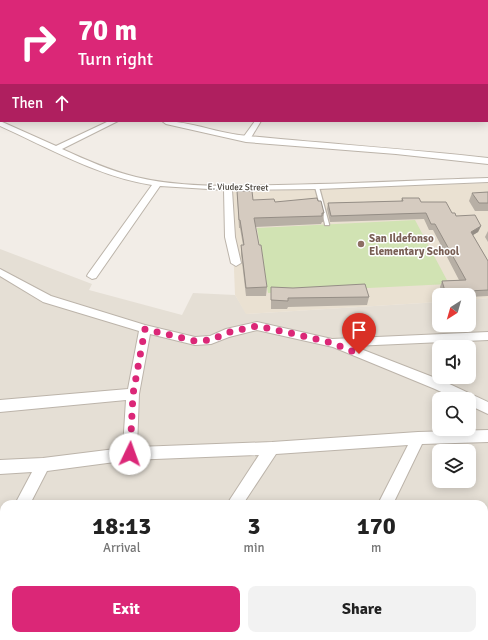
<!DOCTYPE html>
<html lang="en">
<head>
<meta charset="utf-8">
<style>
	:root { --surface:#fff; --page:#f2f2f2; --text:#222; --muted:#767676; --accent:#db2777 }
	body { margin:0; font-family:Signika,sans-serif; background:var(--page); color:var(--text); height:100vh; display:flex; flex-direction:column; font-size:15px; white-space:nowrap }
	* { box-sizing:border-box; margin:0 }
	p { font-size:13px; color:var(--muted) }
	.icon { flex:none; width:22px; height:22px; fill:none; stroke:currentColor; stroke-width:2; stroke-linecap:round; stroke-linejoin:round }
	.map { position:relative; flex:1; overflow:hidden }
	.drawer { position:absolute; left:0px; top:500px; width:488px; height:140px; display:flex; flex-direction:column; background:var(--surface); border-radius:12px 12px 0 0; box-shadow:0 2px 10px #0003 }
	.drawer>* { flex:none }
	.guide { position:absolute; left:0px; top:0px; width:488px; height:122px; box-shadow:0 2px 10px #0003; background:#db2777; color:#fff; overflow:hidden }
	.needle { width:26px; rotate:217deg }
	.tools { position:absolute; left:432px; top:288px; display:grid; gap:8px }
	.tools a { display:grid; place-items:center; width:44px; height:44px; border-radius:8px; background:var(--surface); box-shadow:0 2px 10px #0003; font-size:20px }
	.pin { position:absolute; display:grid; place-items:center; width:34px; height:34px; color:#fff; margin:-41px -17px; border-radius:50% 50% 50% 0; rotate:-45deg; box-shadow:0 0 4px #0007 }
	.pin .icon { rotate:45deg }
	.me { position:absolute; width:44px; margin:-22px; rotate:3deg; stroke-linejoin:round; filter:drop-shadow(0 0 3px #0008) }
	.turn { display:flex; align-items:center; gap:14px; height:84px; padding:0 12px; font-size:18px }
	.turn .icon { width:52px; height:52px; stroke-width:2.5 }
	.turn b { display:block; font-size:28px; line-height:34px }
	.then { display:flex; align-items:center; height:38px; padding:0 12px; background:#0003; gap:8px; font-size:15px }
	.eta { display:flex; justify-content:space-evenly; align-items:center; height:68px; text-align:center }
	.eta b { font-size:24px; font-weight:700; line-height:28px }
	.primary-button { display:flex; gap:8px; margin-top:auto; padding:8px 12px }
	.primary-button a { flex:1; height:46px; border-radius:8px; background:var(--accent); color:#fff; font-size:16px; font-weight:700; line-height:46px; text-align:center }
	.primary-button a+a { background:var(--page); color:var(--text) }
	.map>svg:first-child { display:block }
</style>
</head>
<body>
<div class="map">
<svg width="488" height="640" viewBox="0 0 488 640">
	<rect width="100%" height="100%" fill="#f2ede7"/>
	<!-- residential -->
	<path fill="#e5dfd5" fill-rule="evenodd" d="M0 249 92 284 89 290 182 315 193 293 235 295 247 314 439 302V325H469V300L488 298V640H0ZM439 347H469V377H439ZM439 399H469V429H439ZM439 451H469V481H439ZM4 504H484V636H4Z"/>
	<!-- education -->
	<polygon fill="#eae1d2" points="488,183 488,298 469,300 469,295 439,295 439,302 246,314 235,295 231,192"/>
	<!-- green -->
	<polygon fill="#d1e3b3" points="415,220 449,284 268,293 257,228"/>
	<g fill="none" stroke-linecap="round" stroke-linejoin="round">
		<!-- stream -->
		<polyline stroke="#a8d5ea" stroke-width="2" points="427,0 432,1"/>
		<!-- service casing -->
		<g stroke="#bcb4aa" stroke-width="2.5">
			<polygon id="service" points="316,186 318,186 319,187 329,224 329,225 325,225 325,224 315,187"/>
		</g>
		<!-- minor casing -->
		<g stroke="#bcb4aa" stroke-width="2">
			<g id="minor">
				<polygon points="147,0 154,0 155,1 148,1"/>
				<rect x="0" y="92" width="1" height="4"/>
				<path d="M0 121 56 146 109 121H118L62 149C86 160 111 171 136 177 182 188 232 186 278 185 348 184 418 180 488 178V182L318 189 232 190 235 237 241 263 236 266 231 263 225 237 224 190 160 186 96 278 92 279 87 276 88 274 152 185C99 177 49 148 0 126Z"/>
				<polygon points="255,121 261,121 249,141 243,141 242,139"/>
				<polygon points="0,269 51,296 145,325 195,337 210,336 226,329 257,322 332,339 488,332 488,340 353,346 443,381 488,402 488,414 469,405 469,399 456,399 435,389 333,347 257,330 229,337 211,344 195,345 150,334 139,394 137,447 272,442 418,432 488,430 488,442 422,444 393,504 378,504 408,445 276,454 243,504 227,504 259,455 130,460 47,471 30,504 15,504 32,472 0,474 0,460 43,458 123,448 126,400 0,412 0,400 128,389 139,331 43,302 0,276"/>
				<polygon points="4,529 4,550 0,552 0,531"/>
				<polygon points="4,562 4,578 0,579 0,563"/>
				<polygon points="488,575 488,592 484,593 484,576"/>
				<polygon points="235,636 265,636 263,640 233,640"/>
				<polygon points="423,636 443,636 441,640 421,640"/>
			</g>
		</g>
		<!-- tertiary casing -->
		<g stroke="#bcb4aa" stroke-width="2">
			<g id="tertiary">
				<rect x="0" y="4" width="1" height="4"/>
				<path d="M162 121C191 121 219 134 248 136 328 144 408 149 488 158V164L396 154 246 142 166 124Z"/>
			</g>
		</g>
		<!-- service -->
		<use href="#service" fill="#fff" fill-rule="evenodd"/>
		<!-- minor -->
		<use href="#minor" fill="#fff" fill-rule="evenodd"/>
		<!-- tertiary -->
		<use href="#tertiary" fill="#fff" fill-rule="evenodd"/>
	</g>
	<!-- wall -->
	<g fill="#b7afa5">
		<polygon points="237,191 253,200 275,202 318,201 324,213 323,222 322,222 321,224 255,227 267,287 266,296 246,296 241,254 241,245 243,245 240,228 239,228"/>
		<polygon points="488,192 488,211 475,211 469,201 472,193"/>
		<polygon points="402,198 421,202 452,213 456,216 481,226 478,232 473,235 488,261 488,296 469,297 469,295 442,295 440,287 442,281 459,280 433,230 429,230 424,219 330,222 327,209 328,203 401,201"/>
		<polygon points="488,231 488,242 485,237"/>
		<polygon points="271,287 369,297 367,305 288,307 287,309 271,309"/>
	</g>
	<!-- shaded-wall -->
	<polygon fill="#958e86" points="481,226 478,232 468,238 471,232"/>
	<!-- building -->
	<g fill="#d5cbc0" stroke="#958e86">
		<polygon points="0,74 1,74 1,89 0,88"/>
		<polygon points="237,191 252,191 253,200 274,199 275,202 317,198 318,201 321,201 324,213 322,213 322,216 254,218 259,245 261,245 267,287 246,288 241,245 244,245 240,220 239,220"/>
		<polygon points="488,192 488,203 479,203 472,193"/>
		<polygon points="402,198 419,198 421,202 446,202 452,213 455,213 456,216 475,215 481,226 471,232 488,261 488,290 448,292 445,291 442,281 466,280 435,224 431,224 426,213 331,216 328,203 403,201"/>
		<polygon points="365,284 369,297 288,298 288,301 271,300 271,287 293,288"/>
	</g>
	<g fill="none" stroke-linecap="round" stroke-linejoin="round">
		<!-- route -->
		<polyline stroke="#db2777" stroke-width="7" stroke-dasharray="0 12.6" points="130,454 133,394 145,329 195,341 211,340 226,333 257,326 295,334 332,343 359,354"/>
	</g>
	<!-- markers -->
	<circle fill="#8d6e63" stroke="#fff" stroke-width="1.5" cx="361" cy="244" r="4"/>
	<g text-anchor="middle" stroke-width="3" stroke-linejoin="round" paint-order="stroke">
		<!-- far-street labels -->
		<g font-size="9" fill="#443e36" stroke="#fff">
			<text transform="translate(238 187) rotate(1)" y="3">E. Viudez Street</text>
		</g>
		<!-- education labels -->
		<g font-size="11" font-weight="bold" fill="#785e54" stroke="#fff" text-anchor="start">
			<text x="369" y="242">San Ildefonso<tspan x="369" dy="13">Elementary School</tspan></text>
		</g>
	</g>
</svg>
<div class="tools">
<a><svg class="needle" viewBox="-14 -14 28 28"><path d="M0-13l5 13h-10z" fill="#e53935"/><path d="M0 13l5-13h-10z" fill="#767676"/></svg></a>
<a><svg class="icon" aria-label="sound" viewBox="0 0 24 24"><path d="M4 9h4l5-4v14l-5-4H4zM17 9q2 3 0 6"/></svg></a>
<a><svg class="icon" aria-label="search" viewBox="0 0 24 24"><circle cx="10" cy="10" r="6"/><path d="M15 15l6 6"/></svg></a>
<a><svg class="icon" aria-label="layers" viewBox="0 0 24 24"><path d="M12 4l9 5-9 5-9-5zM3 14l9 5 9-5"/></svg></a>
</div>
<div class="pin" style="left:359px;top:354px;background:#d93025"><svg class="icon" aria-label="arrive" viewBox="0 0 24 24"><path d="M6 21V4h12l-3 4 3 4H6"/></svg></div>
<svg class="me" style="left:130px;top:454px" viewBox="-20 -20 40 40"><circle r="19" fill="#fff"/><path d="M0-13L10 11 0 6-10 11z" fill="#db2777"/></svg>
<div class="guide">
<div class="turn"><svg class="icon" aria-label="right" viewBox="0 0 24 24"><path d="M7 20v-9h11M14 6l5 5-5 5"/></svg><div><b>70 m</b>Turn right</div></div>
<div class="then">Then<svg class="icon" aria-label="ahead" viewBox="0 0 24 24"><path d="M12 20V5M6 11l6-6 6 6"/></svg></div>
</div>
<section class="drawer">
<div class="eta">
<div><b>18:13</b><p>Arrival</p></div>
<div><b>3</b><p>min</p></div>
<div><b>170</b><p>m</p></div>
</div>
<div class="primary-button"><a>Exit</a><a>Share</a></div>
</section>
</div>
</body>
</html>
